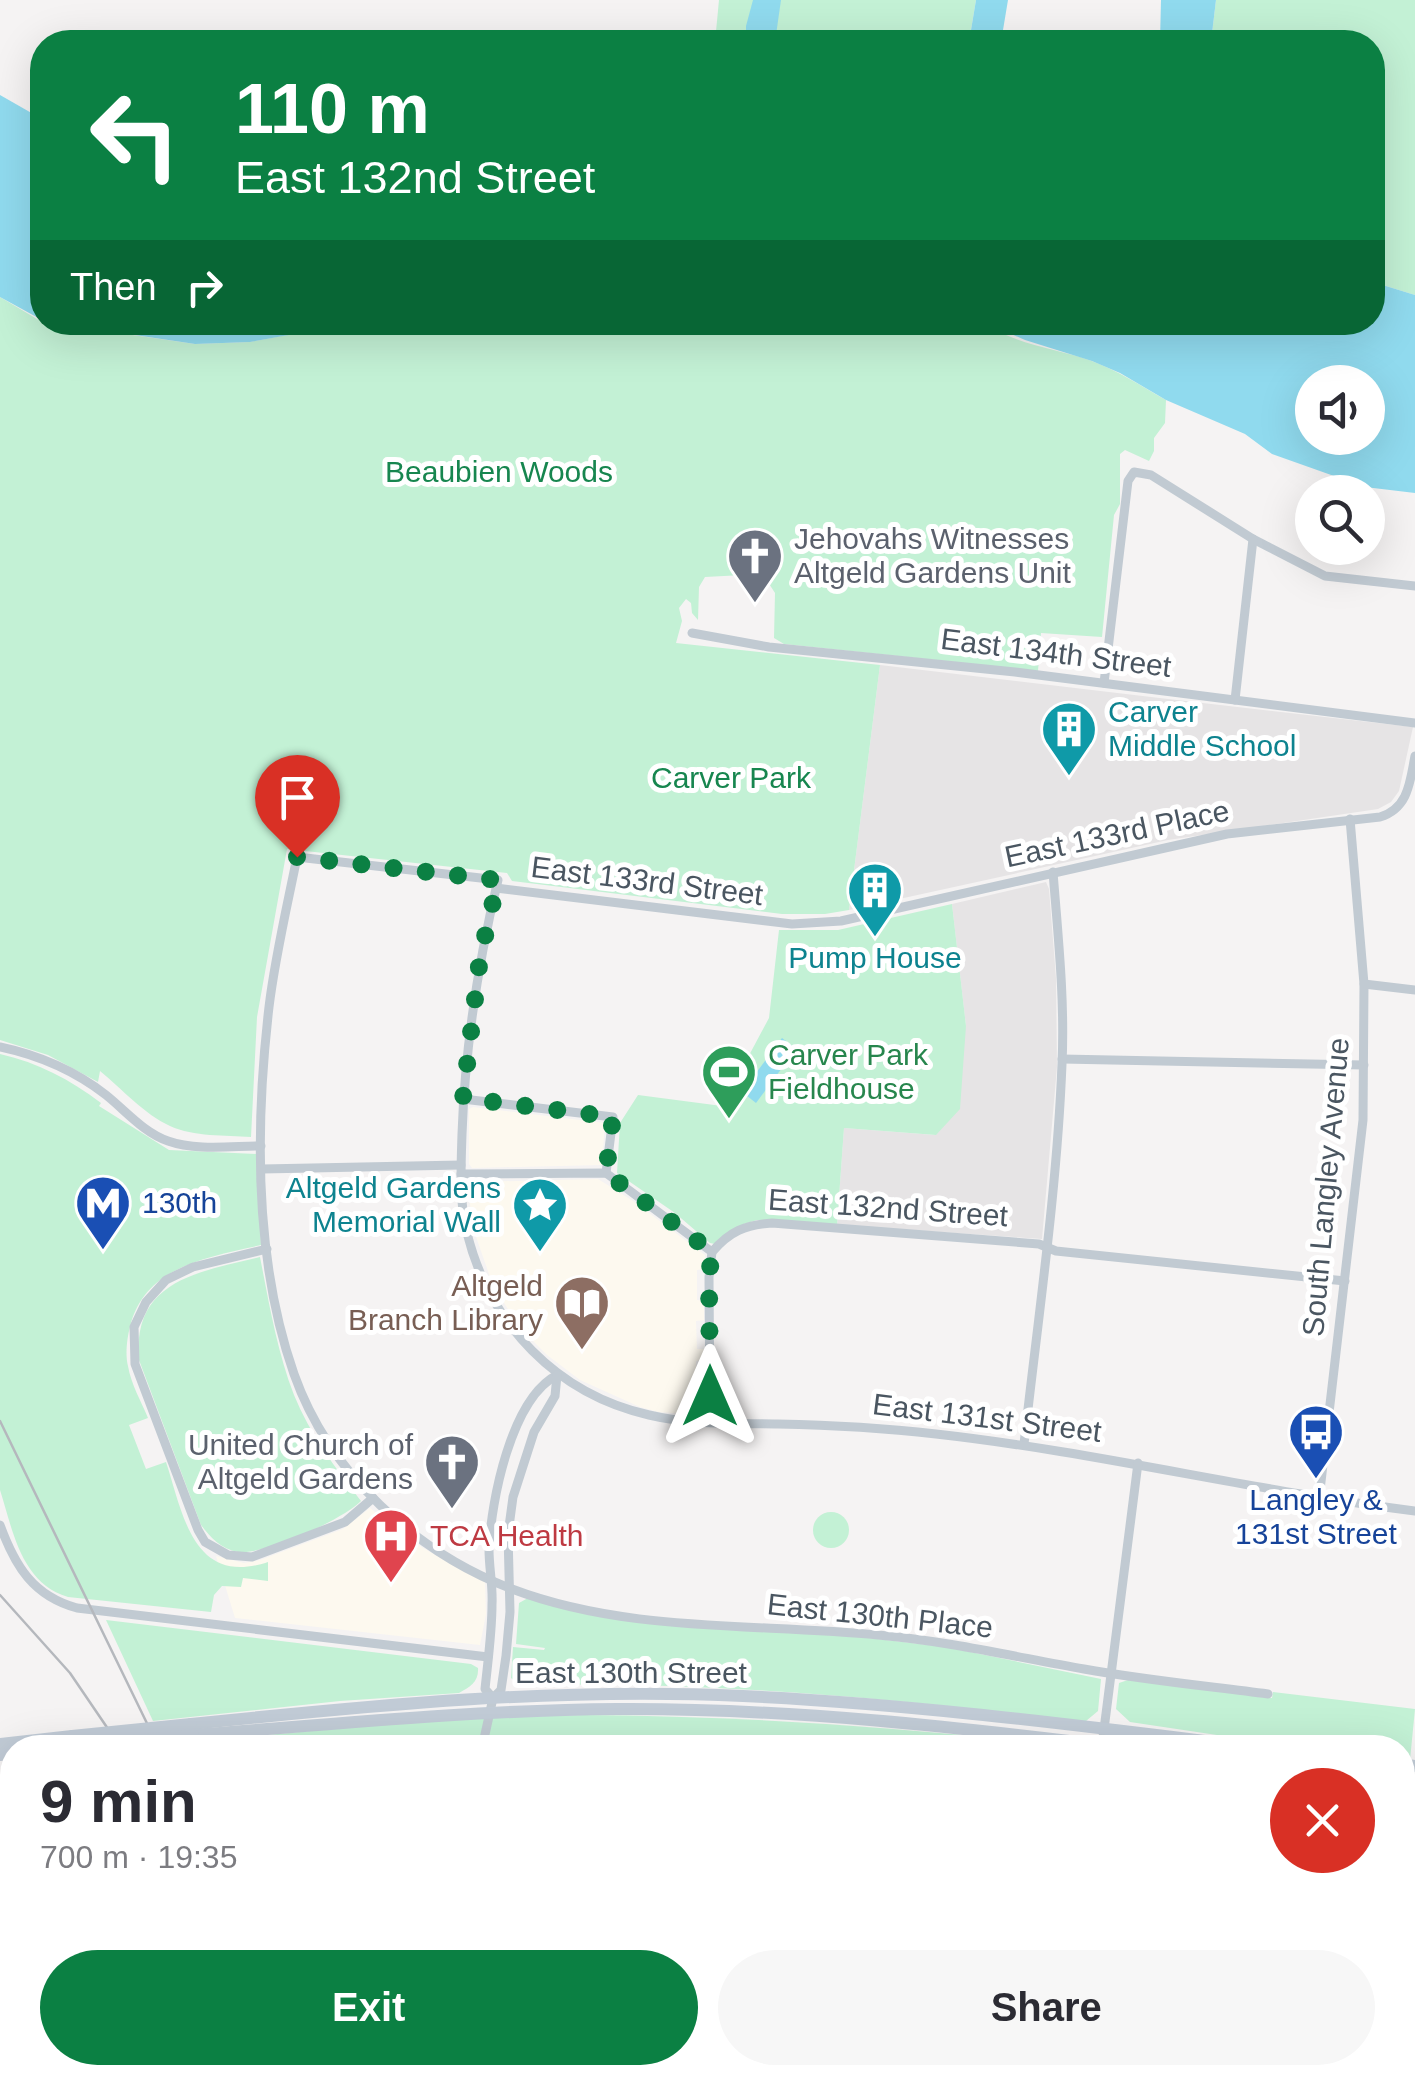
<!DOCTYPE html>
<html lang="en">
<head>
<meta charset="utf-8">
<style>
	:root { --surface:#fff; --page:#f7f7f7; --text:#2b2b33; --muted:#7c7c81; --accent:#0b8043 }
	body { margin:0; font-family:Arial,sans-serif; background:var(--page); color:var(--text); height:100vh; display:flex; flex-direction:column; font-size:38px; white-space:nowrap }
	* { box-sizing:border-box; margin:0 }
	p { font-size:32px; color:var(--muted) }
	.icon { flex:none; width:55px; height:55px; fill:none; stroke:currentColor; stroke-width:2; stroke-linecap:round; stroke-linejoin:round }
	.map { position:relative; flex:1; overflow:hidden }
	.panel { position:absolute; left:0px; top:1735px; width:1415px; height:350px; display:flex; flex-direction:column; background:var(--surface); border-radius:40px 40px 0 0; box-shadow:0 10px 40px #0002 }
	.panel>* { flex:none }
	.top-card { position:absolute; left:30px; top:30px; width:1355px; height:305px; border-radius:40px; box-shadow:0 10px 40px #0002; background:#0b8043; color:#fff; overflow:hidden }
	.controls { position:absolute; left:1295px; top:365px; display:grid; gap:20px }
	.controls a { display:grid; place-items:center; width:90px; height:90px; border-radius:50%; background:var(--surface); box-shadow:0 10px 40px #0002; font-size:50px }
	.pin { position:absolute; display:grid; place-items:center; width:85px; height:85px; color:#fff; margin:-102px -42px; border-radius:50% 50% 50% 0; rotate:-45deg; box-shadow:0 0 10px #0007 }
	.pin .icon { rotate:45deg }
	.me { position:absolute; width:110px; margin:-55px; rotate:0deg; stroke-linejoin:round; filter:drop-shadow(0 0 8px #0008) }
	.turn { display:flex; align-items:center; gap:35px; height:210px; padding:0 40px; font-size:45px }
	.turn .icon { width:130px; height:130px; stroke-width:2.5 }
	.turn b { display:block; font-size:70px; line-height:85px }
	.then { display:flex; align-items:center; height:95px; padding:0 40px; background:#0003; gap:20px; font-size:38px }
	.round { display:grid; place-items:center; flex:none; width:105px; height:105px; border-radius:52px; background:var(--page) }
	.head { display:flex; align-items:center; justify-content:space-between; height:170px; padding:0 40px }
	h1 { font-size:60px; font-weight:800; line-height:75px }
	.primary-button { display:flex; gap:20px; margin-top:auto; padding:20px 40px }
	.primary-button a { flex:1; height:115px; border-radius:60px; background:var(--accent); color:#fff; font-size:40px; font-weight:800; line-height:115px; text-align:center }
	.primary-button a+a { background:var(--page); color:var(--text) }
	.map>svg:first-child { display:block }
</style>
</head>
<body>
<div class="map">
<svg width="1415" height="2085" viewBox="0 0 1415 2085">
	<rect width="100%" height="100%" fill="#f5f3f3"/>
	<!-- commercial -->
	<g fill="#fdf9ef">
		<polygon points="473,1107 605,1123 602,1165 472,1168 469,1164 469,1109"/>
		<polygon points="598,1179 633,1201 705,1255 705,1269 697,1270 697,1300 704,1301 704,1320 696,1321 697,1349 704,1349 704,1360 696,1361 696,1386 703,1387 703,1414 700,1415 659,1412 640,1407 580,1380 547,1355 517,1325 491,1280 473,1228 468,1189 473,1182"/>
		<polygon points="370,1508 423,1548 485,1582 486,1614 480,1645 235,1618 216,1556 244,1563 260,1560 343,1529"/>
	</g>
	<!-- education -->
	<g fill="#e6e4e5">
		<polygon points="880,665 1168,699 1413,727 1399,791 1391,802 1378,809 1168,840 849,910"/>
		<polygon points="1046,882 1049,889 1056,978 1057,1067 1042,1239 837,1225 844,1128 935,1135 966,1026 952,904"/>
	</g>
	<!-- green -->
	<g fill="#c3f1d5">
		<polygon points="719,0 976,0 969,42 715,42"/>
		<polygon points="1216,0 1415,0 1415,295 1373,282 1372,42 1211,42"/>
		<path d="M0 297 42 322 195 344 250 342 356 322 986 323C1012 344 1058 349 1089 360 1117 370 1141 386 1166 400L1165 423 1154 438V451L1149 461 1125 450 1120 454V504L1114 515 1102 637 1041 633 1038 671 784 644 774 638 775 593 766 579 743 575 705 577 699 587 698 620 692 613 691 603 686 599 679 608 682 621 676 643 880 665 849 910 825 914H782L512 881 507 873 287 849 257 1017 251 1137C225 1135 194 1137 170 1126 144 1114 122 1089 100 1071L98 1082 48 1055 0 1040Z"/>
		<polygon points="952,904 966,1026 960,1109 936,1135 844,1128 837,1225 757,1220 744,1224 715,1244 710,1243 675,1213 617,1173 620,1123 638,1095 722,1106 769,1018 779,930 838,930"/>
		<path d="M0 1054C39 1063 69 1079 101 1103L99 1106 169 1150 257 1154 261 1245C209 1257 144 1266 130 1327 127 1338 125 1355 128 1366 131 1384 141 1401 148 1418L129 1425 146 1469 166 1462C183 1514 193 1587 268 1562V1581L243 1578 241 1587 222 1586 214 1595 211 1612 68 1597C21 1583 13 1531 0 1490Z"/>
		<path d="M260 1257C269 1303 277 1351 294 1395 310 1434 335 1468 361 1501 342 1520 265 1555 238 1552 221 1549 211 1538 201 1525L139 1360C132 1280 199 1272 260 1257Z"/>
		<circle cx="831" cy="1530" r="18"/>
		<path d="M528 1598 663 1625 860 1637 946 1647 1101 1679 1098 1711 1086 1721H1078C894 1698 706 1681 520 1685L511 1678 513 1647 544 1650 545 1648 516 1644 519 1603Z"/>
		<path d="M106 1620 471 1664 478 1668C479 1682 470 1687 459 1693L340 1701 153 1721Z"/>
		<polygon points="1128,1680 1272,1698 1273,1692 1415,1709 1410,1760 1403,1759 1402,1748 1303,1748 1130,1722 1116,1709 1119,1683"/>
		<path d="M584 1715C749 1716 911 1728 1074 1747L173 1748 171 1744 447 1718Z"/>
		<polygon points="1403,1788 1415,1790 1415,1906 1403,1911"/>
		<polygon points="336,2073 438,2073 432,2085 343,2085"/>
	</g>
	<!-- water -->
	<g fill="#90daee" fill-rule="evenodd">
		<polygon points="753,0 781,0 775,42 746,42 746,26"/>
		<polygon points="976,0 1008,0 1001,42 969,42"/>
		<polygon points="1161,0 1216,0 1211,42 1160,42"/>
		<polygon points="0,95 42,119 42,320 0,297"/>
		<path d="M1373 282 1415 295V493L1365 487 1272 454 1245 434 1166 400 1120 373 1092 361 1025 340 986 323 1372 322ZM1312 382H1368V438H1312Z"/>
		<polygon points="55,323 55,322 355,323 250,342 195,344"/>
		<polygon points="782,1038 796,1049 756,1103 742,1092"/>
		<polygon points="12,2011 12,2072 207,2073 219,2085 0,2085 0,2015"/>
		<polygon points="479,2073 1005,2072 1005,2073 1003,2085 484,2085 478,2078"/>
		<polygon points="1036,2073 1191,2072 1281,2085 1033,2085"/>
	</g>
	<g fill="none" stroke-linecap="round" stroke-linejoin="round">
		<!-- street -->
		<g stroke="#c1cad2" stroke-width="9">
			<polyline points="692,633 769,647 1015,672 1415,723"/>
			<polyline points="1104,683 1128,481 1134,472 1151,475 1253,539 1325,576 1415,586"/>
			<polyline points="1235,700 1253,539"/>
			<path d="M496 888 792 924 841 921 1227 834 1380 817C1409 808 1410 781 1415 756"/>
			<polyline points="1364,984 1415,990"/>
			<path d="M0 1047C38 1055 75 1071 106 1095 126 1111 143 1132 168 1141 196 1151 232 1146 261 1146"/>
			<polyline points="1062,1059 1364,1065"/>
			<polyline points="463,1099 613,1117 606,1173"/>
			<polyline points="262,1169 461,1165"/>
			<path d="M461 1174 606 1173 712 1252C730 1231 745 1225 772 1223L1039 1244 1056 1251 1345 1281"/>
			<polyline points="267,1249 193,1267 166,1280 146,1302 134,1327 135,1364 198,1530 205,1542 228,1555 252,1557 345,1522 373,1498"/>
			<polyline points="710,1422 709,1277 712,1252"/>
			<path d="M1024 1444C1038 1318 1057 1191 1062 1064 1065 1000 1058 936 1053 872"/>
			<polyline points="1319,1499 1363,1120 1364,984 1350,819"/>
			<path d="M0 1525C15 1566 33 1596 77 1608L488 1657"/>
			<path d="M1268 1694C1207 1686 1145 1680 1084 1669 1016 1657 948 1641 878 1635 756 1623 628 1633 512 1589 415 1552 329 1473 294 1374 254 1260 255 1127 269 1007 275 957 287 907 297 857L498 880C478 963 465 1048 462 1134 461 1167 459 1201 467 1233 490 1325 557 1394 649 1415 691 1425 735 1423 778 1424 831 1425 884 1428 936 1434 1097 1452 1254 1491 1415 1511"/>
			<path d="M493 1698 485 1689C488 1660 492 1632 492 1604 493 1586 489 1568 489 1549 491 1501 511 1399 557 1375"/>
			<polyline points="1102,1745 1138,1463"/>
			<polyline points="482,1748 493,1698 501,1690 506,1656 510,1612 508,1534 513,1497 534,1432 555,1396 557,1375"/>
			<polyline points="327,2072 333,2085"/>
		</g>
		<!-- secondary -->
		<g stroke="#c1cbd6" stroke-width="12">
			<path d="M191 1724C375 1705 558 1687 743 1696 917 1704 1090 1727 1263 1748"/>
			<path d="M193 1735C335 1724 476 1710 618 1709 789 1708 958 1727 1127 1748"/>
			<polyline points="0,1744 72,1736"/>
			<polyline points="0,1755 12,1754"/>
			<polyline points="1402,1764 1415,1766"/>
			<polyline points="1402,1780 1415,1782"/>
			<polyline points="0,1807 12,1803"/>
		</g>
		<!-- rail -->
		<g stroke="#b5b8bd" stroke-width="2.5">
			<polyline points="0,1421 159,1748"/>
			<polyline points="0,1595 70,1673 121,1748"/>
			<polyline points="0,1971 12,1969"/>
			<polyline points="246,2072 254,2085"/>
			<polyline points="285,2072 291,2085"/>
			<polyline points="318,2072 324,2085"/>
		</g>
		<!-- secondary-bridge -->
		<g stroke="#c1cbd6" stroke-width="12">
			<polyline points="72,1736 191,1724"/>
			<polyline points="74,1747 193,1735"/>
		</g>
	</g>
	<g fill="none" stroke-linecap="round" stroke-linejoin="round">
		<!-- route -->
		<polyline stroke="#0b8043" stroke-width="18" stroke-dasharray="0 32.4" points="297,857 498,880 480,958 463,1098 613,1117 606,1173 712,1252 709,1276 710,1396"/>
	</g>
	<!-- icons -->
	<defs>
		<g id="church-pin" transform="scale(2.875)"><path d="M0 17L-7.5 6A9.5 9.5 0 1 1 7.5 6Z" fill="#6b7280" stroke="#fff"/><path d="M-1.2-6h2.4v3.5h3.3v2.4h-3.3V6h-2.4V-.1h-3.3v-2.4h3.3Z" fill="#fff"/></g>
		<g id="building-pin" transform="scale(2.875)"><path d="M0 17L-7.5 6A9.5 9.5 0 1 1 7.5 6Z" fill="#0f9aa8" stroke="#fff"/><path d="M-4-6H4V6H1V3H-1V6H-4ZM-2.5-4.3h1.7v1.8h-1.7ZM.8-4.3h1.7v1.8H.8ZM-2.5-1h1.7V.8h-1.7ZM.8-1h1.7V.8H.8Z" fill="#fff"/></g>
		<g id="stadium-pin" transform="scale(2.875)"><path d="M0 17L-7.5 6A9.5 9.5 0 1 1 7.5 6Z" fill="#2e9e5b" stroke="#fff"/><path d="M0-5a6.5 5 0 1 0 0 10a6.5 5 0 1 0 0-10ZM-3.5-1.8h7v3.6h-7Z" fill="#fff"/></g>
		<g id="metro-pin" transform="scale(2.875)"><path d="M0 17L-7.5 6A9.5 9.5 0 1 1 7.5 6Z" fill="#1a4fb4" stroke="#fff"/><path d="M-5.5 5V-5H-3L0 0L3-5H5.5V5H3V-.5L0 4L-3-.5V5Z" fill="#fff"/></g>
		<g id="sight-pin" transform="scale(2.875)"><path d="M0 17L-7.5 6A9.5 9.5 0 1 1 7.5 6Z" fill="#0f9aa8" stroke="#fff"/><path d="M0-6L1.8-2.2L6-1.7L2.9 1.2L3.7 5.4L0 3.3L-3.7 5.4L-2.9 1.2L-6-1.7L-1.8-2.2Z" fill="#fff"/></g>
		<g id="library-pin" transform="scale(2.875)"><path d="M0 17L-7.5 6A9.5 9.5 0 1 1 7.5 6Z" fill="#8d6e63" stroke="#fff"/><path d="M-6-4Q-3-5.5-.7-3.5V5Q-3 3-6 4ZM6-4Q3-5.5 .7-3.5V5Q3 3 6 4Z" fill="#fff"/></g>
		<g id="bus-pin" transform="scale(2.875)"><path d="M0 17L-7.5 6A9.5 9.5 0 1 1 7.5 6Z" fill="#1a4fb4" stroke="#fff"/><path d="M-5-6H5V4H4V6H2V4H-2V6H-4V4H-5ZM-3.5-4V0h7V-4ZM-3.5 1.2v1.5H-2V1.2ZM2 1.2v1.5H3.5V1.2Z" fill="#fff"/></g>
		<g id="hospital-pin" transform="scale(2.875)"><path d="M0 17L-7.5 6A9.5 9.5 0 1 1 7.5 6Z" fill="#e0444e" stroke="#fff"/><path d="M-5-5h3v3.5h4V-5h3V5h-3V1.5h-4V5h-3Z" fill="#fff"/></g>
	</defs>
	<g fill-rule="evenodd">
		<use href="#church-pin" x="755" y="556"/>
		<use href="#building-pin" x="1069" y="729"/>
		<use href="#building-pin" x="875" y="890"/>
		<use href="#stadium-pin" x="729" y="1072"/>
		<use href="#metro-pin" x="103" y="1203"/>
		<use href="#sight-pin" x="540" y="1205"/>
		<use href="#library-pin" x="582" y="1303"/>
		<use href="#bus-pin" x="1316" y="1432"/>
		<use href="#church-pin" x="452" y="1462"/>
		<use href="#hospital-pin" x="391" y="1536"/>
	</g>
	<g text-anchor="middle" stroke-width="10" stroke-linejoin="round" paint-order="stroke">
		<!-- park labels -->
		<g font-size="30" fill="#17864f" stroke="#fff">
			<text x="499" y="482">Beaubien Woods</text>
			<text x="731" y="788">Carver Park</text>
		</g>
		<!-- worship labels -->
		<g font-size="30" fill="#5b616d" stroke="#fff" text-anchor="start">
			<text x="794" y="549">Jehovahs Witnesses<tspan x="794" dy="34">Altgeld Gardens Unit</tspan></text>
			<text x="413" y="1455" text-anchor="end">United Church of<tspan x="413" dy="34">Altgeld Gardens</tspan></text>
		</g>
		<!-- street labels -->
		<g font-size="30" fill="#4a5661" stroke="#fff">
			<text transform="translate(1056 653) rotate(7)" y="10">East 134th Street</text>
			<text transform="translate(1117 834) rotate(-12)" y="10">East 133rd Place</text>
			<text transform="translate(647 881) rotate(7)" y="10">East 133rd Street</text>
			<text transform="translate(1326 1187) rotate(-85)" y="10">South Langley Avenue</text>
			<text transform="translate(888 1208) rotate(4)" y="10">East 132nd Street</text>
			<text transform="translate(987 1418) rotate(7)" y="10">East 131st Street</text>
			<text transform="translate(880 1616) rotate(6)" y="10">East 130th Place</text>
			<text x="631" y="1683">East 130th Street</text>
		</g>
		<!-- culture labels -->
		<g font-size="30" fill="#0d838f" stroke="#fff" text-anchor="start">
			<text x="1108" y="722">Carver<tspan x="1108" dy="34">Middle School</tspan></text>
			<text x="875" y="968" text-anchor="middle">Pump House</text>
			<text x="501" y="1198" text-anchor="end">Altgeld Gardens<tspan x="501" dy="34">Memorial Wall</tspan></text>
		</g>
		<!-- leisure labels -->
		<g font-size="30" fill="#27864d" stroke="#fff" text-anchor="start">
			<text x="768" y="1065">Carver Park<tspan x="768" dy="34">Fieldhouse</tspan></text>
		</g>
		<!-- transit labels -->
		<g font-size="30" fill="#164399" stroke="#fff" text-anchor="start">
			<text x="142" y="1213">130th</text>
			<text x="1316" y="1510" text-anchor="middle">Langley &amp;<tspan x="1316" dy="34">131st Street</tspan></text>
		</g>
		<!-- education labels -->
		<g font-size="30" fill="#785e54" stroke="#fff" text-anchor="end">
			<text x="543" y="1296">Altgeld<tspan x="543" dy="34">Branch Library</tspan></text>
		</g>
		<!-- health labels -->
		<g font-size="30" fill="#be3a42" stroke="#fff" text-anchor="start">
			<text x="430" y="1546">TCA Health</text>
		</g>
	</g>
</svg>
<div class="controls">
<a><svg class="icon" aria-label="sound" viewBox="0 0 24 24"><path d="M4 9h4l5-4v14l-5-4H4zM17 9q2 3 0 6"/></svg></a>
<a><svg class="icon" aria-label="search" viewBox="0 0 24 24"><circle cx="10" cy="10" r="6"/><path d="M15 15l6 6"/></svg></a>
</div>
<div class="pin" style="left:297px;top:857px;background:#d93025"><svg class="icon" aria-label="arrive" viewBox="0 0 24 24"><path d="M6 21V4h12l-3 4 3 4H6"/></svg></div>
<svg class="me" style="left:710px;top:1396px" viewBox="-20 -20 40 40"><path d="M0-17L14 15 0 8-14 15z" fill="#0b8043" stroke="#fff" stroke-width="4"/></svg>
<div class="top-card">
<div class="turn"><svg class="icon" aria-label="left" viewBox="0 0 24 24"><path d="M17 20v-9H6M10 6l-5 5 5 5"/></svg><div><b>110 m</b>East 132nd Street</div></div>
<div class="then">Then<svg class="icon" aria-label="right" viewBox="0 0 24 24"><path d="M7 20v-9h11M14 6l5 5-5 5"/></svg></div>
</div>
<section class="panel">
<div class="head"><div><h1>9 min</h1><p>700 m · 19:35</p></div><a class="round" style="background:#d93025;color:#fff"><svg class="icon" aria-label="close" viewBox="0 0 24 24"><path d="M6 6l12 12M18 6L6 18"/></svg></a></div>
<div class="primary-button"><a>Exit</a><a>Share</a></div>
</section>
</div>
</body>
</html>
